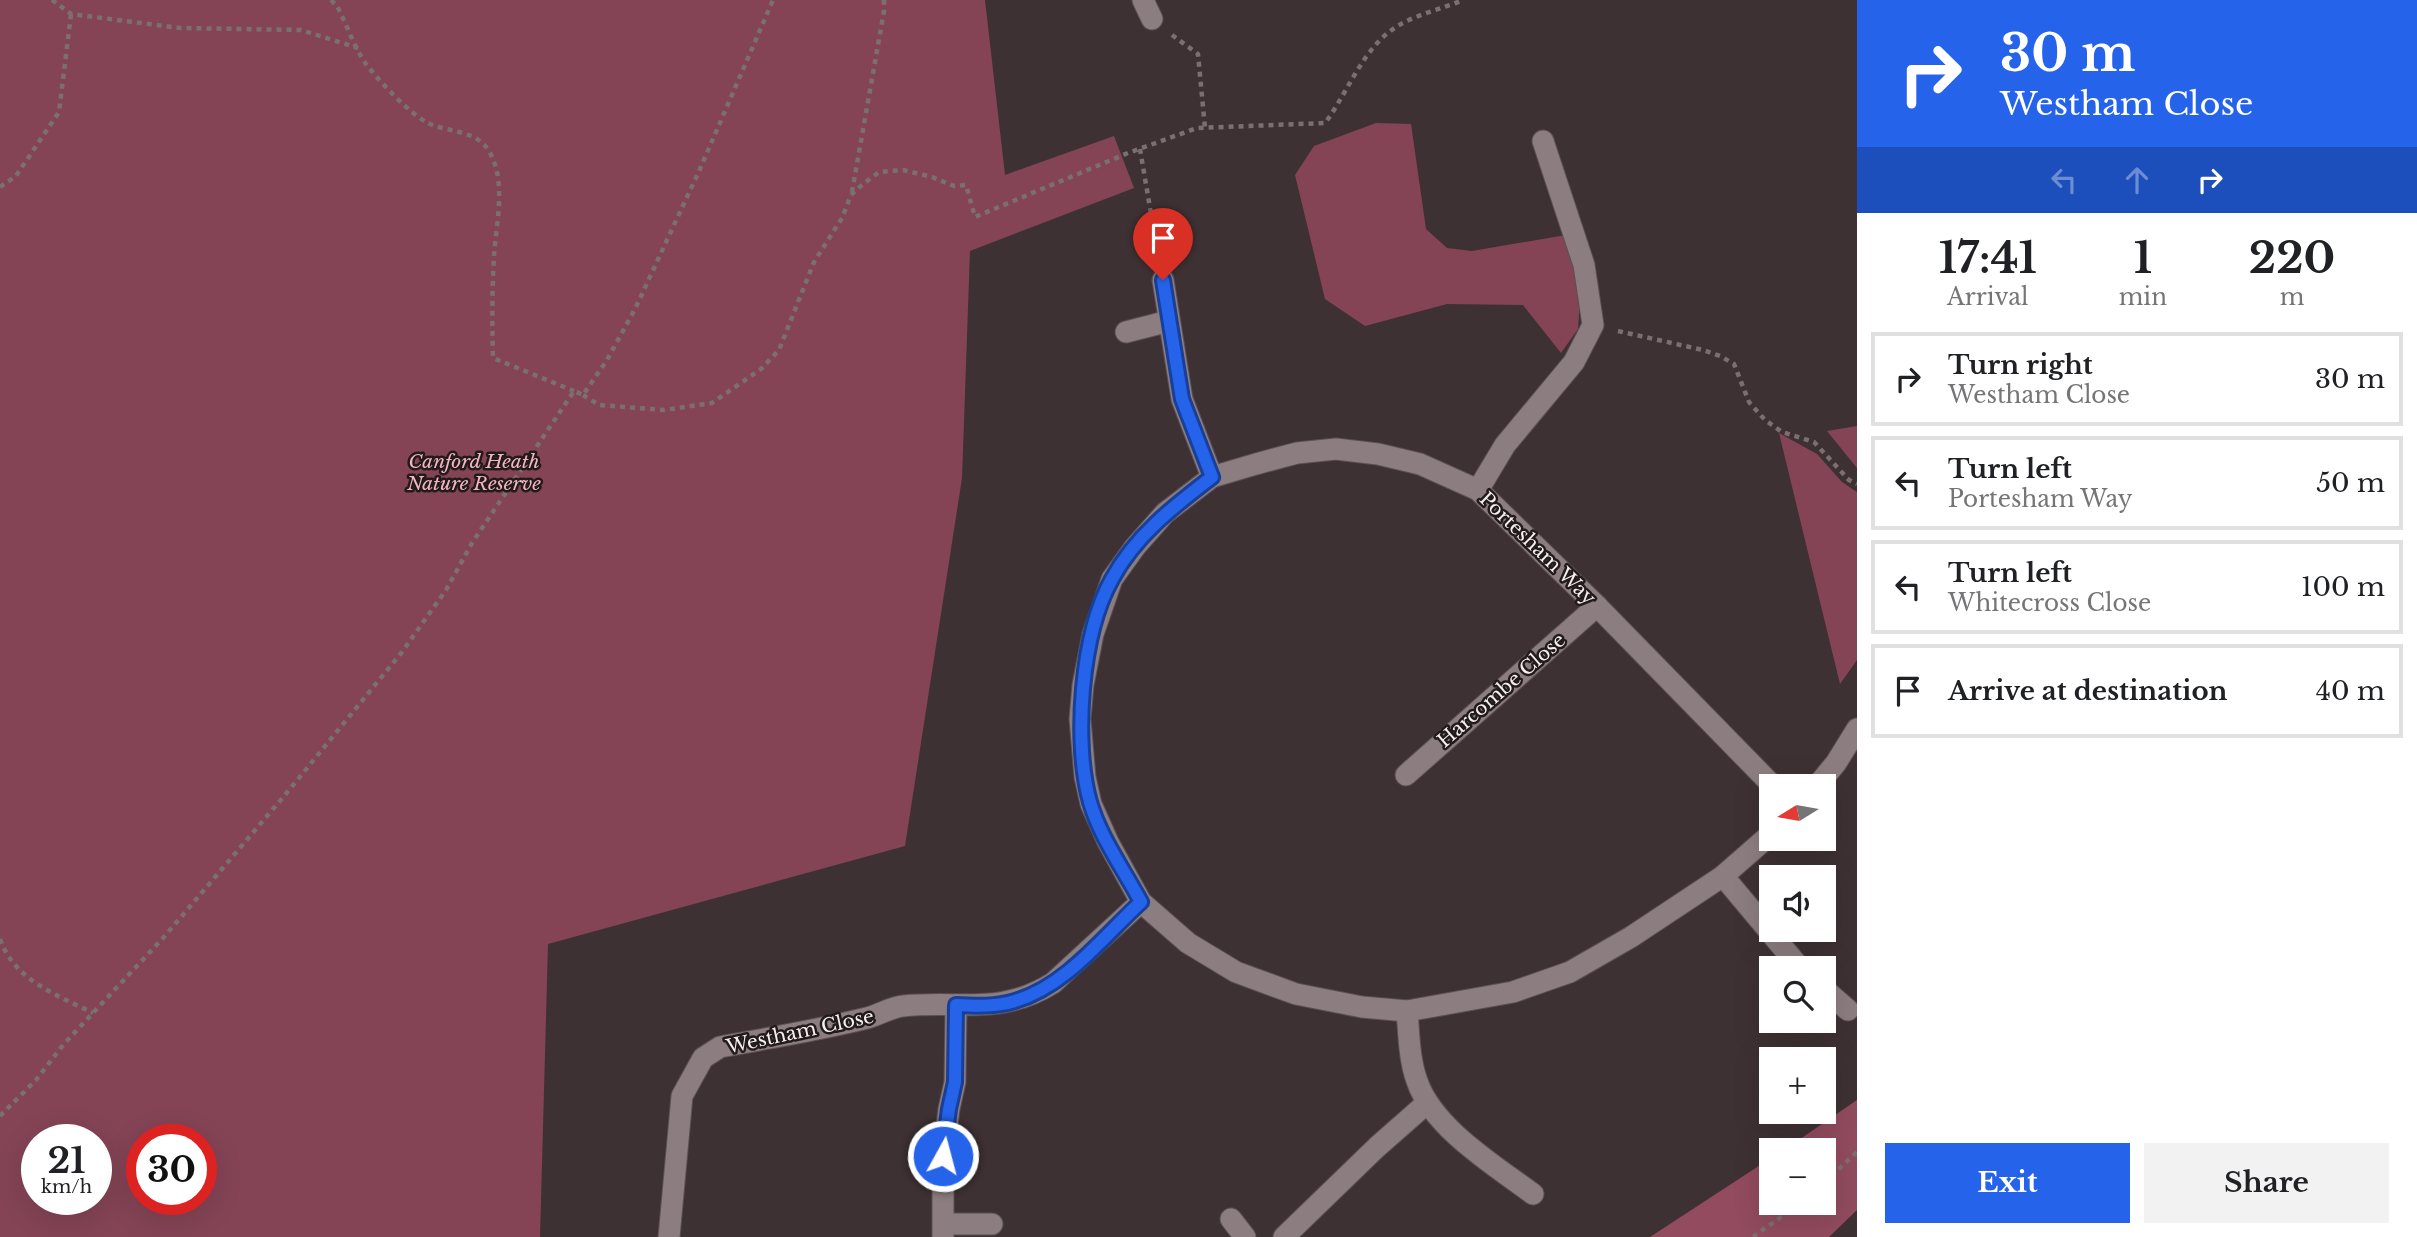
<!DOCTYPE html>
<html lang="en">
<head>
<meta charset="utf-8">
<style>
	:root { --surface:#fff; --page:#f2f2f2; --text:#202124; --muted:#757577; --line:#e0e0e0; --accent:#2563eb }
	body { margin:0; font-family:"Libre Baskerville",serif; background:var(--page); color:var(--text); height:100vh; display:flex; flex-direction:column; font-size:26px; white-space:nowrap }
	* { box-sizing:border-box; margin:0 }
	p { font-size:23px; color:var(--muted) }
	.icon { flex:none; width:38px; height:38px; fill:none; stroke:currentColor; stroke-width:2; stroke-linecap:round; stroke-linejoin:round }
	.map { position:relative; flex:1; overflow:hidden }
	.details { display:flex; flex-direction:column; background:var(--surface); width:560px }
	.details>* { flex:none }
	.guide { background:#2563eb; color:#fff; overflow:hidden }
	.needle { width:46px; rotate:259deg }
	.tools { position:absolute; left:1759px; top:774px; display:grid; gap:14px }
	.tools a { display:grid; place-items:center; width:77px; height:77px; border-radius:0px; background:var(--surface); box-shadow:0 7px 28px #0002; font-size:35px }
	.speed { position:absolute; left:21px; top:1124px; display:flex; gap:14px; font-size:35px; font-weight:700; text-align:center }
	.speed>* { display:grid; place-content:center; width:91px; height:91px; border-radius:50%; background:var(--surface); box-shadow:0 7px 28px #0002; line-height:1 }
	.speed small { font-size:18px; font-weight:400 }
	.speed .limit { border:10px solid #d22; background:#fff; color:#111 }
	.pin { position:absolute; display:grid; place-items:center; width:60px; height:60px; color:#fff; margin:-72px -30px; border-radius:50% 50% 50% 0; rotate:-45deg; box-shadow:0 0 7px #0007 }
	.pin .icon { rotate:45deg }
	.me { position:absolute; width:77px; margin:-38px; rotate:7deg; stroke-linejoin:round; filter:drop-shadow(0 0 5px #0008) }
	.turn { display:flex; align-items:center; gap:24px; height:147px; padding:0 28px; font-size:32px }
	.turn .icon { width:91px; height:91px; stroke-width:2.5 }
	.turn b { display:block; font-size:49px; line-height:60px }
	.lanes { display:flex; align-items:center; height:66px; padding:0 28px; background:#0003; justify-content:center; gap:35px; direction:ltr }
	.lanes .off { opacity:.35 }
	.eta { display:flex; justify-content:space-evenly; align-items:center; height:119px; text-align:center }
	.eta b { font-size:42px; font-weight:800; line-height:49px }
	.button { display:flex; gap:14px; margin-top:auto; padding:14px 28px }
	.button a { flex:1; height:80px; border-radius:0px; background:var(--accent); color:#fff; font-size:28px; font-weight:800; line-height:80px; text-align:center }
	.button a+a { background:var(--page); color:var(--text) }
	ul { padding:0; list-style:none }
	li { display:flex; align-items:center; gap:21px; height:94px; margin:0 14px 10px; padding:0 14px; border:4px solid var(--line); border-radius:0px }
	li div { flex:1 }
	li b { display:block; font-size:26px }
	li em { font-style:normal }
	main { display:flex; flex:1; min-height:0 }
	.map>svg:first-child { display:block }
</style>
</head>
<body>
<main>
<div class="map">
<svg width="1857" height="1237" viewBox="0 0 1857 1237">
	<rect width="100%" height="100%" fill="#3e3134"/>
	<!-- green -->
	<g fill="#844456" fill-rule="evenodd">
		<path d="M0 0H985L1005 175 1114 136 1134 188 970 251 962 478 905 846 548 944 540 1237H0ZM37 1139H96V1199H37ZM142 1139H201V1199H142Z"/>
		<polygon points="1376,123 1411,124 1426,229 1447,248 1472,251 1566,235 1580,300 1578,329 1561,353 1523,305 1447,304 1365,326 1325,299 1295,175 1314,146"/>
		<polygon points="1857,426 1857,468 1827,431"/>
		<polygon points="1779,433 1817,454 1842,482 1857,492 1857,660 1840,684"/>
	</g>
	<!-- forest -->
	<polygon fill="#924b5f" points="1857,1100 1857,1210 1829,1237 1650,1237 1771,1158 1771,1202 1824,1202 1824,1150 1784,1150"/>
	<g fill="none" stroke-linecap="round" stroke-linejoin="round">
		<!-- street casing -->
		<g stroke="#5b5053" stroke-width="23">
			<g id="street">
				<polyline points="1143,0 1152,19"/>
				<polyline points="1163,280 1182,399 1212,477"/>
				<polyline points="1126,332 1169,321"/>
				<polyline points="1478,490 1505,445 1574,362 1593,325 1584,265 1543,141"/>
				<polyline points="1406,775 1597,606"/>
				<polyline points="1817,786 1836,763 1857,729"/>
				<polyline points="1771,834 1723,876 1631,937 1570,972 1513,992 1407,1011 1362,1007 1296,994 1236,972 1188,943 1141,902 1108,842 1091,804 1085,777 1080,719 1083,685 1093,634 1112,579 1135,547 1165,513 1212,477 1256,464 1297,453 1336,449 1378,454 1420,464 1478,490 1597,606 1773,786"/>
				<polyline points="1723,876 1800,968"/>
				<polyline points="1824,989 1848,1010"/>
				<polyline points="1771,1006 1771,1005"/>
				<path d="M1407 1011C1409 1034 1409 1059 1417 1081 1433 1128 1494 1165 1533 1194"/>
				<polyline points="1231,1219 1245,1237"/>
				<polyline points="944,1224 992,1224"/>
				<path d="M669 1237 682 1096 703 1058 720 1047C769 1038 819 1030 867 1018 879 1015 891 1007 903 1006 960 1000 1000 1016 1053 983L1141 902"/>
				<polyline points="943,1237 943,1156 949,1109 955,1082 956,1005"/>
				<polyline points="1284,1237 1377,1147 1427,1103"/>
			</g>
		</g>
		<!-- path -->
		<g stroke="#7b6f72" stroke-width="4.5" stroke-dasharray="5 5" stroke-linecap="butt">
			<polyline points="52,0 71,14 180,28 301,30 358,48"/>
			<path d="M331 0 337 6C347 25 354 47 366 64 377 79 412 116 428 123 449 133 475 129 489 151 507 182 496 223 494 256 492 290 492 324 493 358L574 391"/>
			<polyline points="1172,35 1198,54 1205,128"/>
			<polyline points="1140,149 1158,255"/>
			<polyline points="0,187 16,176 59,112 71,14"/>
			<polyline points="852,192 884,11 884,0"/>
			<polyline points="1618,331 1703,350 1720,356 1734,364 1749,402 1765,420 1782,432 1814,442 1849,480 1857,484"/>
			<path d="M583 395 599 405 664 410 712 403 761 369 779 350 814 262 842 218 851 195 863 184 879 172 903 170 932 177 954 186 966 185 975 217 1128 153 1197 128 1325 123C1349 91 1364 44 1401 24 1419 14 1444 8 1463 0"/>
			<path d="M0 939C14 980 57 995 93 1013"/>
			<polyline points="0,1116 36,1080 63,1045 164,937 285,795 402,652 446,590 472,543 574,391 583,395 607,360 635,309 700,169 773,0"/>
			<polyline points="1824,1183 1857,1152"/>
			<polyline points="1753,1237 1802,1202"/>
		</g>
		<!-- street -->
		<use href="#street" stroke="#8c7d80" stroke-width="21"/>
	</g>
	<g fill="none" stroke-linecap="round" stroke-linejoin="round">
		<!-- route casing -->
		<g stroke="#184099" stroke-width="18">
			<path id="route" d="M943 1156 949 1109 955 1082 956 1005C975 1006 996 1007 1015 1001 1066 986 1103 937 1141 902 1124 870 1100 837 1090 802 1073 742 1081 634 1112 579 1135 536 1174 506 1212 477L1182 399 1163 280"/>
		</g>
		<!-- route -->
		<use href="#route" stroke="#2563eb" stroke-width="12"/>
	</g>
	<g text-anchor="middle" stroke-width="5" stroke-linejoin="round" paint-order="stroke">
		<!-- park labels -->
		<g font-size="19" font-style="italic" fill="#f4b4c3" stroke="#211b1c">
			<text x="474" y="468">Canford Heath<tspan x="474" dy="22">Nature Reserve</tspan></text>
		</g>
		<!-- street labels -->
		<g font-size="19" fill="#f7eef0" stroke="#211b1c">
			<text transform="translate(1538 548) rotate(44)" y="7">Portesham Way</text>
			<text transform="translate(1501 690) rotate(-41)" y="7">Harcombe Close</text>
			<text transform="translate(800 1031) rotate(-12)" y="7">Westham Close</text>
		</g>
	</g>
</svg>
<div class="tools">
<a><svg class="needle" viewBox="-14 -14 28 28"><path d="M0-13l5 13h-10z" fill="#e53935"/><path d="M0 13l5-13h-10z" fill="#757577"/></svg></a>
<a><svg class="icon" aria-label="sound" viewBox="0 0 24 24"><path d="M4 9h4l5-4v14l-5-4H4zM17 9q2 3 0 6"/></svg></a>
<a><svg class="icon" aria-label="search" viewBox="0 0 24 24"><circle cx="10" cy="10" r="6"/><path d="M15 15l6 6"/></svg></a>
<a>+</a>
<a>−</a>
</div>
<div class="speed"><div>21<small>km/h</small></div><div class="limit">30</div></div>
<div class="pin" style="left:1163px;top:280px;background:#d93025"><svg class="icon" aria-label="arrive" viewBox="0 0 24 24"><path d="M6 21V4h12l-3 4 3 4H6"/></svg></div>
<svg class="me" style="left:943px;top:1156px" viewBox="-20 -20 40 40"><circle r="17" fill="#2563eb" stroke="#fff" stroke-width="3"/><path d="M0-11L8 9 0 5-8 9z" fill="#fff"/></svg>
</div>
<section class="details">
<div class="guide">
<div class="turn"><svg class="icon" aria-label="right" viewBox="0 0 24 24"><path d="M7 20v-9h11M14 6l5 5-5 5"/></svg><div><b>30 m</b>Westham Close</div></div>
<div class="lanes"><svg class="icon off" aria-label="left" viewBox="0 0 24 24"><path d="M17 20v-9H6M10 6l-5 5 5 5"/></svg><svg class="icon off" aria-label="ahead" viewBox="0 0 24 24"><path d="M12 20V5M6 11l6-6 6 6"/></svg><svg class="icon" aria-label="right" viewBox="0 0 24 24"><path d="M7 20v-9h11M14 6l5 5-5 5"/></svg></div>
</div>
<div class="eta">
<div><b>17:41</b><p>Arrival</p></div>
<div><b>1</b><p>min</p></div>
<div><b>220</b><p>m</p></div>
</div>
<ul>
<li><svg class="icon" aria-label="right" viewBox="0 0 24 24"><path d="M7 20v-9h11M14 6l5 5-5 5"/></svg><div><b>Turn right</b><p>Westham Close</p></div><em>30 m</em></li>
<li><svg class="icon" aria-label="left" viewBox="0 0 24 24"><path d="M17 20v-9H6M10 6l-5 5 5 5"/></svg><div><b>Turn left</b><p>Portesham Way</p></div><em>50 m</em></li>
<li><svg class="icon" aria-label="left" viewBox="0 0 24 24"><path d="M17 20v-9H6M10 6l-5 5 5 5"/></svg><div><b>Turn left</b><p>Whitecross Close</p></div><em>100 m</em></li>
<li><svg class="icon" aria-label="arrive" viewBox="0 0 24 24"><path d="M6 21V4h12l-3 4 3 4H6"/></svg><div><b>Arrive at destination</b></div><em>40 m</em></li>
</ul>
<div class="button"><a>Exit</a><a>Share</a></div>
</section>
</main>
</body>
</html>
